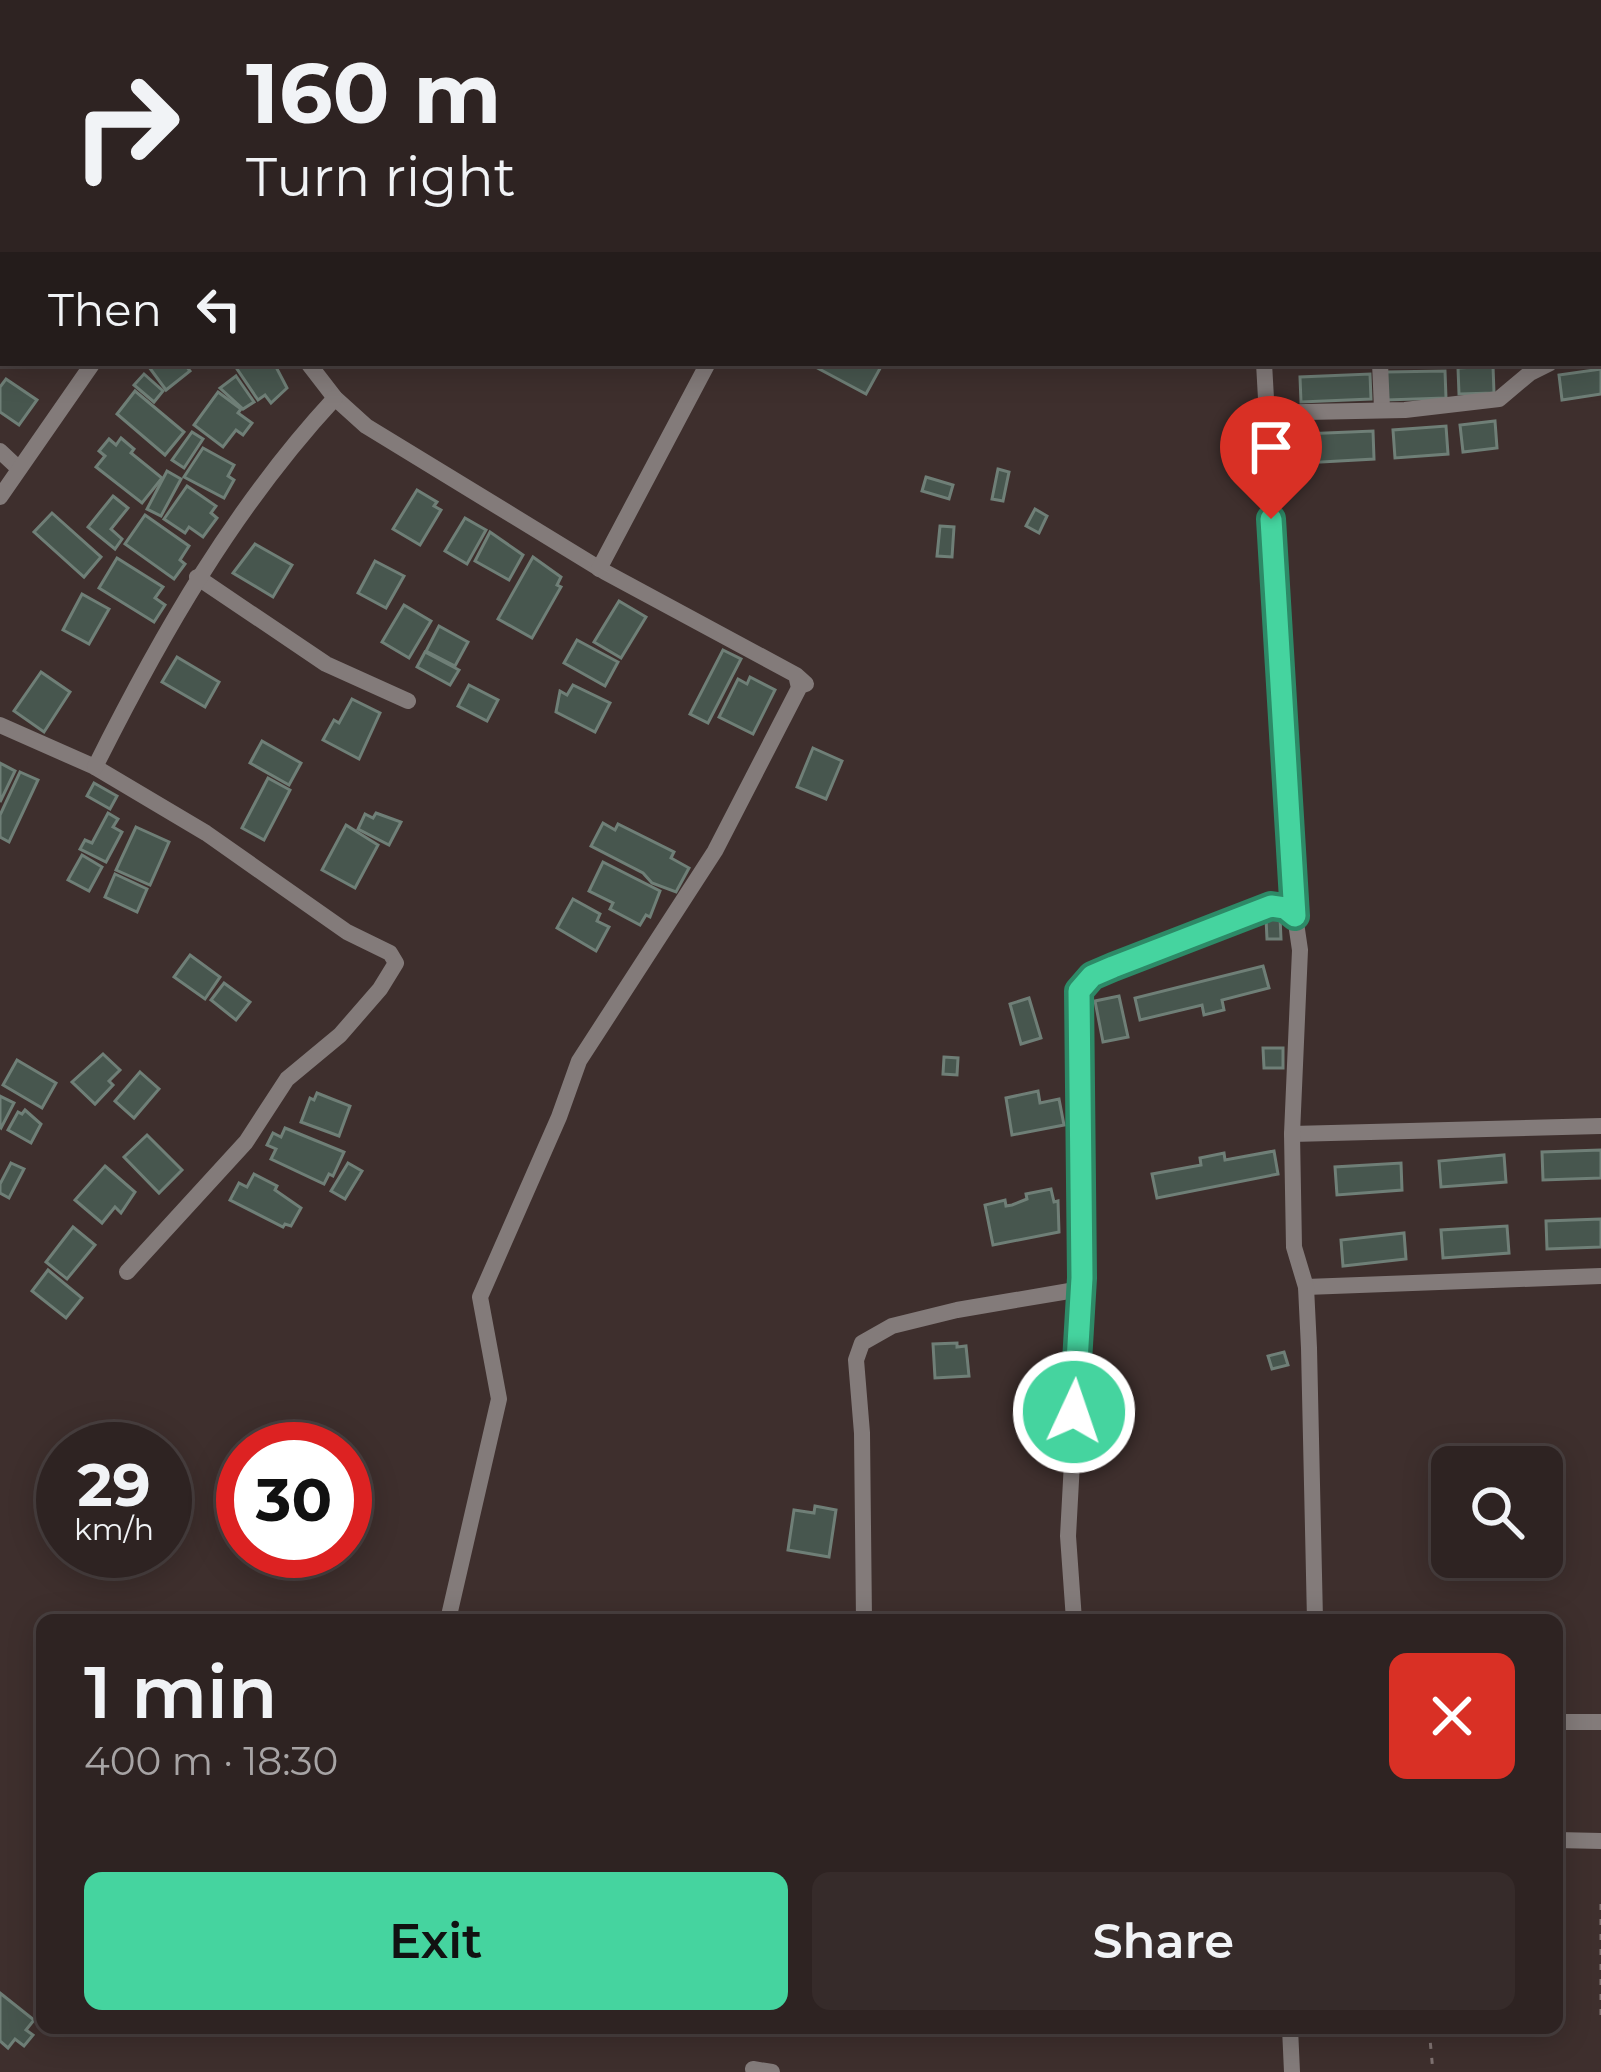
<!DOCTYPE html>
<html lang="en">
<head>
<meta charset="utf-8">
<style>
	:root { --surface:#2e2322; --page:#362b2a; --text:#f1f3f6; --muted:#a7a4a5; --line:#494040; --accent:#45d49f }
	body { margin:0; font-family:Montserrat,sans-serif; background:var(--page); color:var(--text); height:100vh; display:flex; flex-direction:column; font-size:45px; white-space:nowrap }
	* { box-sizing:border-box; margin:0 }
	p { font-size:39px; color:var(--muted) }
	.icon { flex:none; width:66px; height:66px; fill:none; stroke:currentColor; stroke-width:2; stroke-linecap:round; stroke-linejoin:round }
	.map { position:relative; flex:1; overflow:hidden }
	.drawer { position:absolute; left:36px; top:1614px; width:1527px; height:420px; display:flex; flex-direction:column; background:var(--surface); border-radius:18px; box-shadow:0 6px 30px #0003,0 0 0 3px var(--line) }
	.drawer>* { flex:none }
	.guide { position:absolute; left:0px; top:0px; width:1602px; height:366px; box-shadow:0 6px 30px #0003,0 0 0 3px var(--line); background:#2e2322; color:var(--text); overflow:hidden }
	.fabs { position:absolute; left:1431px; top:1446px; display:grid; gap:24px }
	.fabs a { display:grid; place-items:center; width:132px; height:132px; border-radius:18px; background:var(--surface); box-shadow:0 6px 30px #0003,0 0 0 3px var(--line); font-size:60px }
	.speed { position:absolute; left:36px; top:1422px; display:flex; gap:24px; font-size:60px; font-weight:700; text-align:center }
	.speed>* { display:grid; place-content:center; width:156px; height:156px; border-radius:50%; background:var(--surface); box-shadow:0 6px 30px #0003,0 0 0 3px var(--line); line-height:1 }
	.speed small { font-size:30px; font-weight:400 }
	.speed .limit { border:18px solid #d22; background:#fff; color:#111 }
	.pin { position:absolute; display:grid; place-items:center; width:102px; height:102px; color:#fff; margin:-123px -51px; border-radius:50% 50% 50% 0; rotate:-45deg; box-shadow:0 0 12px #0007 }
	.pin .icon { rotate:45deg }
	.me { position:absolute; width:132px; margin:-66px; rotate:3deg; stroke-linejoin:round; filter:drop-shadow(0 0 9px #0008) }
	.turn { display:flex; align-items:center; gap:42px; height:252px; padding:0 48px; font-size:54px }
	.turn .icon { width:156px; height:156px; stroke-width:2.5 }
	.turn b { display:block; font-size:84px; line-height:102px }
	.then { display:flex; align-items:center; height:114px; padding:0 48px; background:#0003; gap:24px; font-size:45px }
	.round { display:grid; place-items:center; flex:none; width:126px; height:126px; border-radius:18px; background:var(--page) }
	.summary { display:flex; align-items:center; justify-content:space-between; height:204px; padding:0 48px }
	h1 { font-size:72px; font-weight:600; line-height:90px }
	.button { display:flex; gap:24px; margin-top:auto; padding:24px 48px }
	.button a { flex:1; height:138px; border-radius:18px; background:var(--accent); color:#111; font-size:48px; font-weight:600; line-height:138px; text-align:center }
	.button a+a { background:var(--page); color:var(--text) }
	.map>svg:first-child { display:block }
</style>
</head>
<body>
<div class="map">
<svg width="1601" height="2072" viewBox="0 0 1601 2072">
	<rect width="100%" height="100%" fill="#3e2f2d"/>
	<!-- building -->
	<g fill="#47564e" stroke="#6f7f77" stroke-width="3">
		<polygon points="146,363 184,363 190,371 166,390"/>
		<polygon points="233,363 274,363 287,388 271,403 265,395 258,400"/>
		<polygon points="808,363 883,363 866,394"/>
		<polygon points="1493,366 1494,393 1459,394 1458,368"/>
		<polygon points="1601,369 1601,394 1562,400 1559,375"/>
		<polygon points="1445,371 1446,398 1386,400 1386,372"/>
		<polygon points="144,374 163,391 154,402 134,385"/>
		<polygon points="1370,374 1371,399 1301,402 1300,377"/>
		<polygon points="236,376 254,402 243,409 220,388"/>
		<polygon points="6,379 37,400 19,425 0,412 0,387"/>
		<polygon points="135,391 184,432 165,455 117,414"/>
		<polygon points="218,392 241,409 238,413 252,423 243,435 236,430 223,447 194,425"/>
		<polygon points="1495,421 1497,448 1463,452 1460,425"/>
		<polygon points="1446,426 1448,454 1395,458 1393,430"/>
		<polygon points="1373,431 1374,459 1304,463 1303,434"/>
		<polygon points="192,432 203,439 184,468 172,460"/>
		<polygon points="121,438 134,449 131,453 162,478 142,503 96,467 105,456 99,451 109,439 116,445"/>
		<polygon points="203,448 234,465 228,476 234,480 224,498 184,477"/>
		<polygon points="998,469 1009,472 1003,501 992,499"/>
		<polygon points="167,471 181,479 161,516 147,509"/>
		<polygon points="926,477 953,485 949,499 922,491"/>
		<polygon points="187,486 216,506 211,513 217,518 203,537 189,527 185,533 164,519"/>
		<polygon points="417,490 437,502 434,506 441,510 420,545 393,529"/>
		<polygon points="113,496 128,508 111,529 122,539 115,549 88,527"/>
		<polygon points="1035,509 1047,516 1039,533 1026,526"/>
		<polygon points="52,513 101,557 84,577 34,532"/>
		<polygon points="145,515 189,546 180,560 185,564 174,579 125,544"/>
		<polygon points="465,518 486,530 467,564 445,551"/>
		<polygon points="940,526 954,527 952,557 937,556"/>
		<polygon points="490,532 523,555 509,580 475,561"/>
		<polygon points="255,544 292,565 273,597 233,573"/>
		<polygon points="533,557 561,577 557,585 561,587 532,638 498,619"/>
		<polygon points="117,558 163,587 155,598 165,605 154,622 99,588"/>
		<polygon points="375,561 404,576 386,608 358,593"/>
		<polygon points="82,594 109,609 89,644 63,630"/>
		<polygon points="619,601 646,617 621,658 594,642"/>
		<polygon points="404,605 431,621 409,658 382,642"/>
		<polygon points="439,626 468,642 455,666 426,651"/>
		<polygon points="577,640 618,662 605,686 564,663"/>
		<polygon points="723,650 741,659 708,723 690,714"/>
		<polygon points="425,652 459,670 450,685 417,667"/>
		<polygon points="177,657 219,682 205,707 162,682"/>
		<polygon points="41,672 70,692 44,732 14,711"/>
		<polygon points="750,677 775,690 753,734 719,717 738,679 747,684"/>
		<polygon points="469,685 498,700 487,721 458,706"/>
		<polygon points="573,685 610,703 595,732 556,712 560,691 567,695"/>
		<polygon points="352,699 380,713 359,759 323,740 334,720 339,723"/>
		<polygon points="262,741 301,763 289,785 250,763"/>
		<polygon points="813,748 842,761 826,799 797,787"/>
		<polygon points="0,763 15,771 0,802"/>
		<polygon points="20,772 38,780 9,842 0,837 0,815"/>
		<polygon points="268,778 290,790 264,840 242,828"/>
		<polygon points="94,783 117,796 110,809 87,796"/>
		<polygon points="108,813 118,819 113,827 122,832 106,862 80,849 85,840 92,843"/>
		<polygon points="376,813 401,822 389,845 358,829 365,814 373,818"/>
		<polygon points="603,823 615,830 618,824 674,852 671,858 689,868 676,892 652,883 643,873 591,846"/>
		<polygon points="346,825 378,845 355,888 322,870"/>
		<polygon points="136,827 169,842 150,885 116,870"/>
		<polygon points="82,855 102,867 89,891 68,880"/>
		<polygon points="603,862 660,891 650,917 646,915 640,925 610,909 613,903 589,891"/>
		<polygon points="115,874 147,889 137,912 105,897"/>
		<polygon points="573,899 600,914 597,921 609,927 596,951 557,928"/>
		<polygon points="1280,917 1281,939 1267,939 1266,918"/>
		<polygon points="190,955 220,977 205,999 174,977"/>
		<polygon points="1263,966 1269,988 1222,1000 1224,1010 1204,1015 1202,1005 1140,1020 1135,998"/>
		<polygon points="224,983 250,1002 236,1020 211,1000"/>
		<polygon points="1119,996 1128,1037 1103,1042 1095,1001"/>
		<polygon points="1029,998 1041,1038 1021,1044 1010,1004"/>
		<polygon points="1263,1048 1283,1048 1283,1068 1264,1068"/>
		<polygon points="103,1054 120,1070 109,1081 113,1085 95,1104 72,1082"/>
		<polygon points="944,1057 958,1058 957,1075 943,1074"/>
		<polygon points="17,1060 56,1083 42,1108 3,1085"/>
		<polygon points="140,1072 159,1089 134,1118 115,1101"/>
		<polygon points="1038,1091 1040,1103 1059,1099 1064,1125 1012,1135 1006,1098"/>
		<polygon points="317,1093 350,1106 339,1136 301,1122 310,1098 314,1100"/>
		<polygon points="0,1096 14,1103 1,1128 0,1127"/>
		<polygon points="25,1110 41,1124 31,1143 8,1130 18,1112 22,1114"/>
		<polygon points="285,1128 344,1152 333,1176 329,1174 324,1184 271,1159 276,1149 267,1145 273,1133 281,1137"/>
		<polygon points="147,1135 182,1170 159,1193 124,1157"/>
		<polygon points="1601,1150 1601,1178 1543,1180 1542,1152"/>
		<polygon points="1274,1151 1278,1174 1157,1198 1152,1174 1201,1165 1200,1158 1224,1153 1225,1160"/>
		<polygon points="1504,1155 1506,1182 1441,1187 1439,1161"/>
		<polygon points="11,1163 24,1169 9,1198 0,1193 0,1184"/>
		<polygon points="348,1163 362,1171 345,1199 331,1191"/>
		<polygon points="1401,1163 1402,1190 1337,1195 1335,1167"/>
		<polygon points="105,1166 135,1192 121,1213 115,1207 102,1223 75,1200"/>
		<polygon points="254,1174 277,1186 275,1190 301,1208 291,1226 285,1224 283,1227 230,1200 239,1183 247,1187"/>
		<polygon points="1051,1189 1054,1202 1058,1201 1059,1232 993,1245 985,1205 1005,1200 1006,1206 1012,1205 1027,1199 1026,1194"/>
		<polygon points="1601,1219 1601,1247 1547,1249 1546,1221"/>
		<polygon points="1507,1226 1509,1253 1443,1258 1441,1230"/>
		<polygon points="73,1227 95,1245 67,1279 46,1262"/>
		<polygon points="1404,1233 1406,1259 1343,1266 1341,1240"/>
		<polygon points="48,1270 82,1298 66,1318 32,1291"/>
		<polygon points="957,1343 957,1347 966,1346 969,1376 935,1378 933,1344"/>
		<polygon points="1284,1352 1288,1365 1272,1369 1268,1356"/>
		<polygon points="1505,1448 1505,1467 1452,1467 1452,1479 1444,1479 1443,1449"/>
		<polygon points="815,1506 836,1510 829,1557 788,1550 794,1510 814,1513"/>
		<polygon points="0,1993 34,2020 26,2030 33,2035 24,2046 15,2039 8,2048 0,2041"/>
	</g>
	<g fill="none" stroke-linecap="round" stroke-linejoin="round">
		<!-- path -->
		<g stroke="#7f7271" stroke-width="3" stroke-dasharray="6 9" stroke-linecap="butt">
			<polyline points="1601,1904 1601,2015"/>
			<polyline points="1429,2028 1433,2072"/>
		</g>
		<!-- lane -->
		<g stroke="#837b7a" stroke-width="9">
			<polyline points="551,3 551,0"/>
			<polyline points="595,3 597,0"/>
		</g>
		<!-- street -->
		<g stroke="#837b7a" stroke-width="16">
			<polyline points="1571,0 1571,3"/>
			<polyline points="9,3 14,0"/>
			<polyline points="375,3 377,0"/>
			<polyline points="1347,3 1348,0"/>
			<polyline points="1599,131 1601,138"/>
			<polyline points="1599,347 1601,347"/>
			<polyline points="308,363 335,398 366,426 605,572 796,675 806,684 797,679 799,688 715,851 579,1061 559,1117 480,1297 499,1399 448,1620"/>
			<polyline points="1264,363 1295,916"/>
			<polyline points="1380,363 1382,409"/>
			<polyline points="1264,413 1405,410 1499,399 1530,373 1550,363"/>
			<polyline points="0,451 17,467"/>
			<polyline points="0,497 93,363"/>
			<polyline points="599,569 708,363"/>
			<polyline points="197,577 326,664 408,701"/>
			<polyline points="0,725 95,767 206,833 347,932 390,953 396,963 380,989 340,1035 287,1079 246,1142 127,1272"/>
			<path d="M95 767C161 635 234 507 335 398"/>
			<polyline points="1292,1134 1601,1126"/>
			<polyline points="1306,1287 1601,1276"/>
			<polyline points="864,1620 862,1433 856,1360 862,1343 892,1326 957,1310 1081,1289"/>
			<polyline points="1074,1620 1068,1536 1082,1278 1079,991 1092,977 1113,967 1278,906 1295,916 1300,950 1292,1134 1294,1247 1306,1287 1309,1348 1315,1620"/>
			<polyline points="1557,1722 1601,1722"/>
			<polyline points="1557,1840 1601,1841"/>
			<polyline points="1290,2028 1292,2072"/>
			<polyline points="753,2069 772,2072"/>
		</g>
		<!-- secondary -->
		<g stroke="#b0a3a1" stroke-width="24">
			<polyline points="666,0 671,3"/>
			<polyline points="703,0 709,3"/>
			<polyline points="1599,219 1601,218"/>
			<polyline points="1599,242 1601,242"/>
		</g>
	</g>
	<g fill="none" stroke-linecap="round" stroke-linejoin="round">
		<!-- route casing -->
		<g stroke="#2d8a67" stroke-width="30">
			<polyline id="route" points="1074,1412 1082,1278 1079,991 1092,976 1113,967 1271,906 1285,908 1295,916 1271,519"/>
		</g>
		<!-- route -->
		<use href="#route" stroke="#45d49f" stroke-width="21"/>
	</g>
</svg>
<div class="fabs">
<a><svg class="icon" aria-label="search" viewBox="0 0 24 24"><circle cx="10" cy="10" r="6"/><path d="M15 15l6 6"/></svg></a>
</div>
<div class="speed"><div>29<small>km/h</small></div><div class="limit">30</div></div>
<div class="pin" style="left:1271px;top:519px;background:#d93025"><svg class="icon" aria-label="arrive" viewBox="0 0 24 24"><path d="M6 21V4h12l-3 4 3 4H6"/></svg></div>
<svg class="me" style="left:1074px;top:1412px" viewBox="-20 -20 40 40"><circle r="17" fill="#45d49f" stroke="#fff" stroke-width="3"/><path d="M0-11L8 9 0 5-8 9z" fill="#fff"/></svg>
<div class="guide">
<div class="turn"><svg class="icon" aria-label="right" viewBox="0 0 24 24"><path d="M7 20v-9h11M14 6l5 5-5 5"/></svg><div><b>160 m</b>Turn right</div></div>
<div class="then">Then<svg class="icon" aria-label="left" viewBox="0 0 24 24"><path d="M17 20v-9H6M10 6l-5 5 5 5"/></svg></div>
</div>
<section class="drawer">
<div class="summary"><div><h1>1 min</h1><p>400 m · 18:30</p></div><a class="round" style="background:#d93025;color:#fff"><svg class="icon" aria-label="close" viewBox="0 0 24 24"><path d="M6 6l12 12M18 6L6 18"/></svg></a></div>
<div class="button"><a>Exit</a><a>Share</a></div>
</section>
</div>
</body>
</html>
